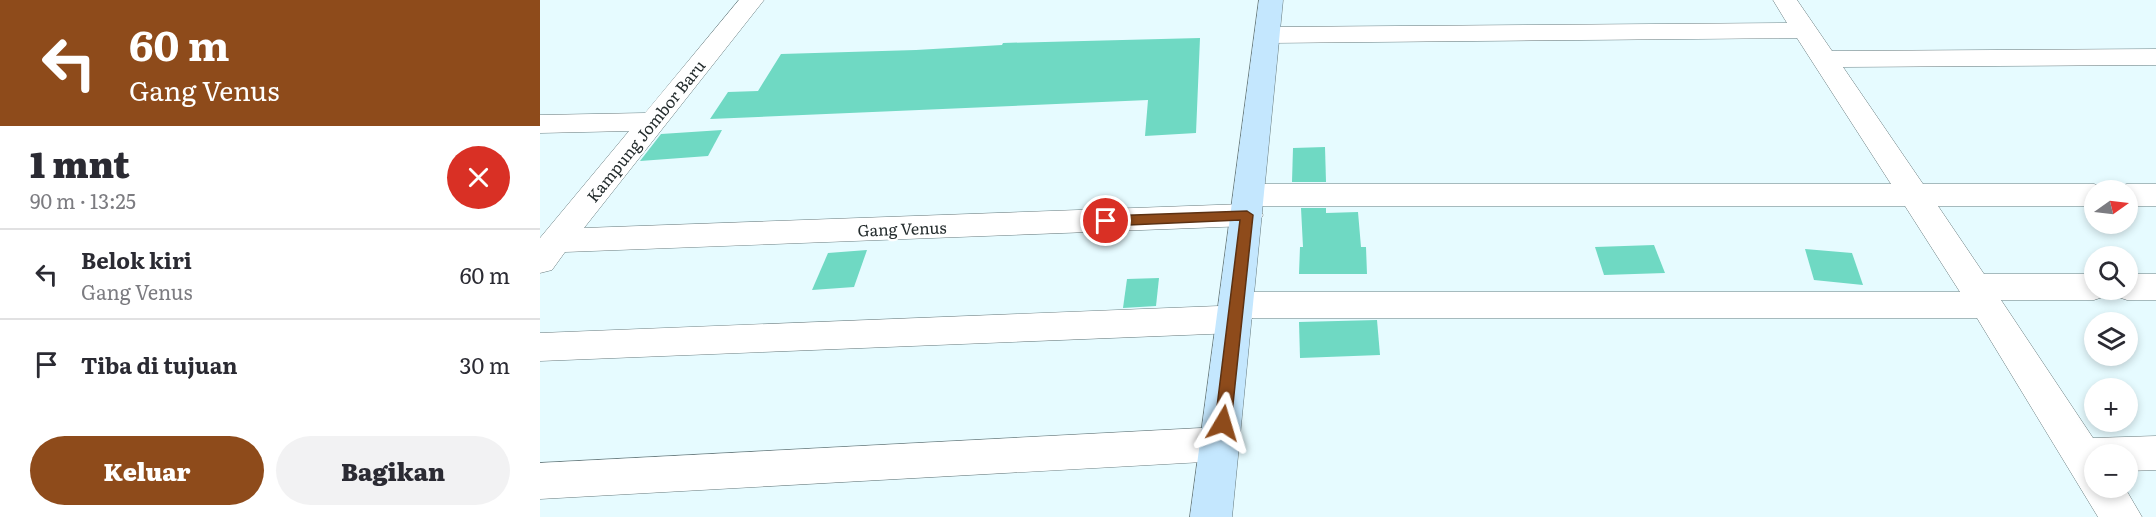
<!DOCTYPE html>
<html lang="id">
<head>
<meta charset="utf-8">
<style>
	:root { --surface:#fff; --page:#f2f2f3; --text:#2b2b33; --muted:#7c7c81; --line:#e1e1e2; --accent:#8e4b1b }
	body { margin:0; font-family:Literata,serif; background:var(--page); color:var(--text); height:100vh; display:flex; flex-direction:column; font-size:22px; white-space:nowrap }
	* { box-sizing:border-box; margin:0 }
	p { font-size:20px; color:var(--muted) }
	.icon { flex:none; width:33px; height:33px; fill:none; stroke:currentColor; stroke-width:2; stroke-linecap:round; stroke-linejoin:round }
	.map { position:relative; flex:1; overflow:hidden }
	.panel { display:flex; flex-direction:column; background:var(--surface); width:540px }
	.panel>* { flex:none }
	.hud { background:#8e4b1b; color:#fff; overflow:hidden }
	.needle { width:39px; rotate:76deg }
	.controls { position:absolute; left:1544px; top:180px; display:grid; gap:12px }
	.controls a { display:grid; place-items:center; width:54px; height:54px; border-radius:50%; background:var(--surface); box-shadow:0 3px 9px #0003; font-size:30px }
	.pin { position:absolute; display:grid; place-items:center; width:51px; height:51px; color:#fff; margin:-26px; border:3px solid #fff; border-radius:50%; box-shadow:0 2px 6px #0007 }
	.me { position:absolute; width:66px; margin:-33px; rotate:7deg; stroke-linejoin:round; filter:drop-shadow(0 0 4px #0008) }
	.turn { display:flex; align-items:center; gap:21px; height:126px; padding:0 30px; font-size:27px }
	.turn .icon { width:78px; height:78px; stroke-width:2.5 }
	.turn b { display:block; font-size:42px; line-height:51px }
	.round { display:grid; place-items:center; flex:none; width:63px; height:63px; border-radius:32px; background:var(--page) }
	.summary { display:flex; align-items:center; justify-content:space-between; height:102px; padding:0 30px }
	h1 { font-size:36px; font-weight:800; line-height:45px }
	.action { display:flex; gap:12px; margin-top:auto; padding:12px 30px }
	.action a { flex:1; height:69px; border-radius:36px; background:var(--accent); color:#fff; font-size:24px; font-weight:800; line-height:69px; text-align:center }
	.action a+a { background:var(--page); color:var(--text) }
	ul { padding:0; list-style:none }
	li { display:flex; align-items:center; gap:18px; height:90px; padding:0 30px; border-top:2px solid var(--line) }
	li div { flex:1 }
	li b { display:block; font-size:22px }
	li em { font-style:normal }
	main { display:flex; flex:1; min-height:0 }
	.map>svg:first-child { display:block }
</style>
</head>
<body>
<main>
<section class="panel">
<div class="hud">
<div class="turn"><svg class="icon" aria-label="left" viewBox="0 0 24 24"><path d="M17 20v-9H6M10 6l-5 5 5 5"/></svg><div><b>60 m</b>Gang Venus</div></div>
</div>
<div class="summary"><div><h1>1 mnt</h1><p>90 m · 13:25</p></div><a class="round" style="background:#d93025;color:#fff"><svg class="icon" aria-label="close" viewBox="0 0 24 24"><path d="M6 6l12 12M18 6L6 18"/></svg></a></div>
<ul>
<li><svg class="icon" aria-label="left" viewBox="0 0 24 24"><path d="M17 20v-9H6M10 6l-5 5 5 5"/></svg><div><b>Belok kiri</b><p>Gang Venus</p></div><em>60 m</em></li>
<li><svg class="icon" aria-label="arrive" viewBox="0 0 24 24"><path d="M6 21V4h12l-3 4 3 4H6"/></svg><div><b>Tiba di tujuan</b></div><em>30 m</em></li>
</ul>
<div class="action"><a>Keluar</a><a>Bagikan</a></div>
</section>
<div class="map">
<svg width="1616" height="517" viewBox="0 0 1616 517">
	<rect width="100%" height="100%" fill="#e6fbff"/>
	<!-- building -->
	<g fill="#6fd9c3">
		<polygon points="660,38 656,133 605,136 608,100 170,119 188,92 218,91 241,54 376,50 462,45 463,43"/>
		<polygon points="182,130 168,156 100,161 121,134"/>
		<polygon points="785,147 786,182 752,182 753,148"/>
		<polygon points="761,208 786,208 786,213 818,212 821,247 826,247 827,274 759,274 760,247 763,247"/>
		<polygon points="1114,245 1125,273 1064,275 1055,247"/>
		<polygon points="1265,249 1312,253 1323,285 1274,280"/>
		<polygon points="327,250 314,287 272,290 288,253"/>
		<polygon points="619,278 616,306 583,308 587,279"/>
		<polygon points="837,320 840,355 760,358 759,322"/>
	</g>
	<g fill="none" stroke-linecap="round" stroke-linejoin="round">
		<!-- street casing -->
		<g stroke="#677a7d" stroke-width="1">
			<g id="street">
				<polygon points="199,0 224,0 44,228 704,204 698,202 694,195 698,188 709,184 1351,184 1257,38 728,43 719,40 715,35 719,30 728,27 1247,23 1233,0 1257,0 1292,51 1616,49 1616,65 1303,67 1383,184 1554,184 1565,188 1567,190 1554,190 1554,206 1398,206 1444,274 1554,274 1554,290 1570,290 1566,296 1554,300 1461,300 1553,438 1616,436 1616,470 1587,471 1587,454 1554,454 1554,488 1585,488 1602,517 1558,517 1437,318 712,318 707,329 695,333 0,361 0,333 679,306 684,296 696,292 1420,292 1365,206 712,206 718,207 723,215 718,223 707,226 25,252 12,270 0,273 0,238 89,131 0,133 0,115 105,113"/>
				<polygon points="1587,184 1616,184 1616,206 1587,206 1587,190 1574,190 1576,188"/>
				<polygon points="1587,274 1616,274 1616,300 1587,300 1575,296 1571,290 1587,290"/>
				<polygon points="681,427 695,432 701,444 695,456 681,461 0,499 0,463"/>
			</g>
		</g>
		<!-- secondary casing -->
		<g stroke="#677a7d" stroke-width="1">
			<polygon id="secondary" points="719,0 743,0 692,517 650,517"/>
		</g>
		<!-- street -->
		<use href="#street" fill="#fff" fill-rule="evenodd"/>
		<!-- secondary -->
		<use href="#secondary" fill="#c4e7fe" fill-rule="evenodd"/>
	</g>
	<!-- route -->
	<polygon fill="#8e4b1b" stroke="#5c3112" stroke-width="1.5" points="707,211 713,215 691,423 689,428 683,430 678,428 675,423 700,220 566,226 559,221 566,216"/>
	<g text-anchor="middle" stroke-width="4.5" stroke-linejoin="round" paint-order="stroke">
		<!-- street labels -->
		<g font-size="16" fill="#242c2d" stroke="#fff">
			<text transform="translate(106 131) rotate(-51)" y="6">Kampung Jombor Baru</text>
			<text transform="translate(362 229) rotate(-2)" y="6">Gang Venus</text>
		</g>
	</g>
</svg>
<div class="controls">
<a><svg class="needle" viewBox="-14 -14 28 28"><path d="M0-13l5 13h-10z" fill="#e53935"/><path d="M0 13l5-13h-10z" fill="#7c7c81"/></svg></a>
<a><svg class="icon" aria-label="search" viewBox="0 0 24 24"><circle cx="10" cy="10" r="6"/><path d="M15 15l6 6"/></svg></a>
<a><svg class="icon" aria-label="layers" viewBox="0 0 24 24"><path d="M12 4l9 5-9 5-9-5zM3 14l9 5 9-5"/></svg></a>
<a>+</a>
<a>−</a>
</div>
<div class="pin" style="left:566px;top:221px;background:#d93025"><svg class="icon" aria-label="arrive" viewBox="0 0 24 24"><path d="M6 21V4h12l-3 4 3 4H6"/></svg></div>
<svg class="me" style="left:683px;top:423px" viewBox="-20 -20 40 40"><path d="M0-17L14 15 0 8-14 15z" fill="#8e4b1b" stroke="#fff" stroke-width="4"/></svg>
</div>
</main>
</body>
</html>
